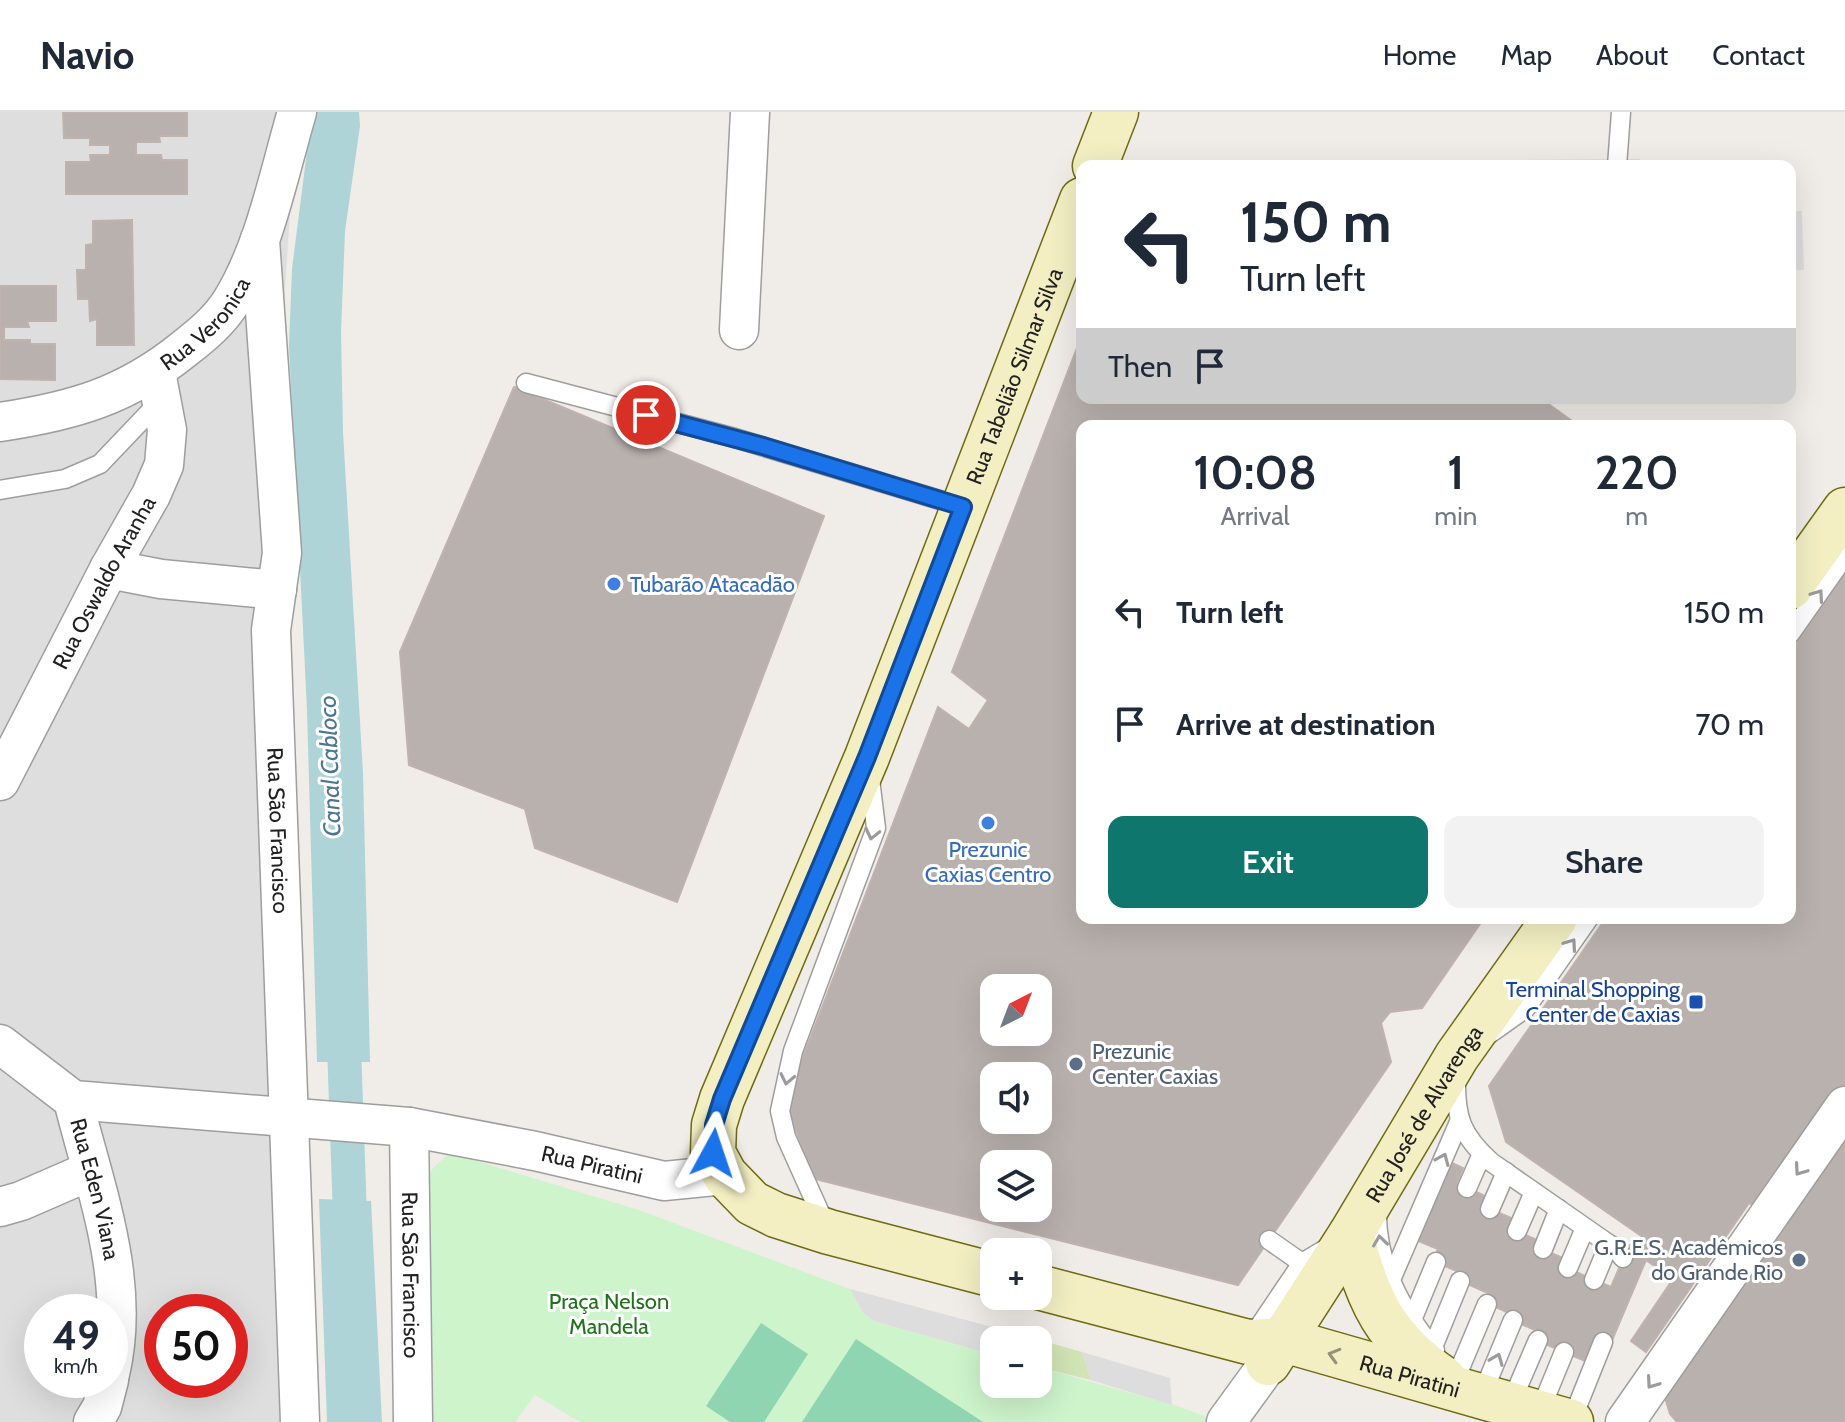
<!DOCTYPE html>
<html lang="en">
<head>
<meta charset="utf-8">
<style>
	:root { --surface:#fff; --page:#f2f2f3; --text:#1f2937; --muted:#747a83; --line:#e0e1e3; --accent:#0f766e }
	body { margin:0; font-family:Cabin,sans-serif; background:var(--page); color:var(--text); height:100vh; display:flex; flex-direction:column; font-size:30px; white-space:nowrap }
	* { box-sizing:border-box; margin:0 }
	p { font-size:26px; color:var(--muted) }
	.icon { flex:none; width:44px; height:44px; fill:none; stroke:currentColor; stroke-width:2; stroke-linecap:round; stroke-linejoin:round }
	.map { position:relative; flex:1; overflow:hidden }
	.panel { position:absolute; left:1076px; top:308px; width:720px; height:504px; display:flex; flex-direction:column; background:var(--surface); border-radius:16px; box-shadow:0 8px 32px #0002 }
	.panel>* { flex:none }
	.top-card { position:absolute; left:1076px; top:48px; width:720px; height:244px; border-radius:16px; box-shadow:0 8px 32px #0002; background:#fff; color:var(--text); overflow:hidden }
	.needle { width:52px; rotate:42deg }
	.fabs { position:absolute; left:980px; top:862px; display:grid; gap:16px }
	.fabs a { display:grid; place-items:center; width:72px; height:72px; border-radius:16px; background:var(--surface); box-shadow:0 8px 32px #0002; font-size:40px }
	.speed { position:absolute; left:24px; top:1182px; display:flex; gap:16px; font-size:40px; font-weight:700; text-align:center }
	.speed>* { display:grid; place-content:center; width:104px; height:104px; border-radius:50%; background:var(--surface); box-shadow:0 8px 32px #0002; line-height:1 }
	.speed small { font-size:20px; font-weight:400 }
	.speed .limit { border:12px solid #d22; background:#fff; color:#111 }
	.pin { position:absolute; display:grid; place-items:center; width:68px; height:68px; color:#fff; margin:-34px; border:4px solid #fff; border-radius:50%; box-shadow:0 2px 8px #0007 }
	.me { position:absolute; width:88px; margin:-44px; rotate:5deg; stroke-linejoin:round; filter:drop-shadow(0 0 6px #0008) }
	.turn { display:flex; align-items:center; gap:28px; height:168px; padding:0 32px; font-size:36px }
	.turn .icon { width:104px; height:104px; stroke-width:2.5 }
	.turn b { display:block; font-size:56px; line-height:68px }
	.then { display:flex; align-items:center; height:76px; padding:0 32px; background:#0003; gap:16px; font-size:30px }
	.eta { display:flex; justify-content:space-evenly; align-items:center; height:136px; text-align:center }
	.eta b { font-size:48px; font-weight:600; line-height:56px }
	.action { display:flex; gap:16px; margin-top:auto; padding:16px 32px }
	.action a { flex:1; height:92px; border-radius:16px; background:var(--accent); color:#fff; font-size:32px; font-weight:600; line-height:92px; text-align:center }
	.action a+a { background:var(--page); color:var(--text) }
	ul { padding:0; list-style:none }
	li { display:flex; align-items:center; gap:24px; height:112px; padding:0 32px }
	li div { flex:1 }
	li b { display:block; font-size:30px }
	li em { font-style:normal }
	header { display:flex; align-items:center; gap:48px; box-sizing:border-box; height:112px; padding:0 40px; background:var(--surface); border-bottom:2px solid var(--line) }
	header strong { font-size:38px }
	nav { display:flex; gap:44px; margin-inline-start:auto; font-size:28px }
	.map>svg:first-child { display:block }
</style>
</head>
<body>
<header>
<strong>Navio</strong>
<nav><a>Home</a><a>Map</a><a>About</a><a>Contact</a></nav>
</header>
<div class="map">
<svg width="1845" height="1310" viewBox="0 0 1845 1310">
	<rect width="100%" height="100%" fill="#f0ece8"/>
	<!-- residential -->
	<path fill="#dedede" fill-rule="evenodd" d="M0 0H305L291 86 282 223 308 1310H0ZM42 1200H110V1268H42ZM162 1200H230V1268H162Z"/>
	<!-- grass -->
	<polygon fill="#d1e4b5" points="1029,1225 1082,1240 1091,1268 1038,1255 1038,1228 1029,1228"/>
	<!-- park -->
	<polygon fill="#cdf4cb" points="450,1041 639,1098 850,1177 863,1201 874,1209 994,1243 994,1272 1038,1272 1038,1255 1177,1294 1207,1305 1205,1310 580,1310 535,1283 515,1310 425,1310 423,1071 433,1056"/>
	<!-- pitch -->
	<g fill="#90d5b2">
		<polygon points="761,1211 808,1242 764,1310 730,1310 706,1294"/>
		<polygon points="856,1227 983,1310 802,1310"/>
	</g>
	<!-- parking -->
	<g fill="#ddd">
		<polygon points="1640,47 1640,54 1407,54 1407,49"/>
		<polygon points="1790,99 1802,99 1804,158 1790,158"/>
		<polygon points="850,1177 1029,1225 1029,1228 994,1228 994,1243 874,1209 863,1201"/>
		<polygon points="1082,1240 1170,1266 1172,1293 1091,1268"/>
	</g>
	<!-- water -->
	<g fill="#aed4d8">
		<polygon points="312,0 359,0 360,14 345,119 341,220 343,320 363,661 370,950 317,950 307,598 289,234 292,157"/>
		<polygon points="319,1087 371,1089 382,1310 327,1310"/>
	</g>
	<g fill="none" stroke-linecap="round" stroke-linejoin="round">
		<!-- canal -->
		<polyline stroke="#aed4d8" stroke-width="34" points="343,906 351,1133"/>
	</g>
	<!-- building -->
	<g fill="#b9b1ae" stroke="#c0b2ac" stroke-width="2" fill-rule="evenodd">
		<polygon points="63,0 187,0 187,24 159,24 160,30 136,30 136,43 161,43 162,48 187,48 187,82 66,82 66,50 91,50 90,43 110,43 110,33 90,33 90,26 64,26"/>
		<polygon points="132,108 134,233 97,233 97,207 90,209 89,187 78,187 77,158 86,158 86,133 93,132 93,109"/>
		<polygon points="0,174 56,174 56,209 27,209 29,215 4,215 4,228 30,228 30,232 55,232 55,268 0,267"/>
		<path d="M1082 223V286H1540L1579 314H1082V806H1484L1422 896 1390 900 1381 911 1391 950 1238 1173 815 1067 788 998 801 950 938 595 969 617 988 588 952 560ZM994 876H1038V920H994ZM994 964H1038V1008H994ZM994 1052H1038V1096H994Z"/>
		<polygon points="514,275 824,404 677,790 535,736 525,697 409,653 400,540"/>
		<polygon points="1845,462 1845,975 1760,1096 1749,1091 1646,1240 1631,1229 1673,1167 1646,1148 1610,1233 1595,1227 1585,1249 1531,1226 1535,1218 1505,1205 1507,1200 1484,1190 1488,1181 1456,1167 1459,1160 1433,1149 1438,1137 1416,1128 1450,1050 1463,1056 1457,1071 1485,1084 1481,1093 1511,1106 1507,1115 1537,1128 1535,1134 1565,1147 1562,1154 1611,1175 1629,1133 1640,1138 1647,1128 1506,1030 1489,974 1606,806 1790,806 1790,541"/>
		<polygon points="1845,1017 1845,1310 1677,1310 1670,1302 1663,1279"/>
	</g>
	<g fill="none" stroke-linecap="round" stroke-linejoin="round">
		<!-- lane casing -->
		<g stroke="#9e9e9e" stroke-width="21">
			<g id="lane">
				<polyline points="1617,54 1621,0"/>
				<polyline points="526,271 735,326 963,395"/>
				<polyline points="0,378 65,367 100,352 161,288"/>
				<polyline points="1790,522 1845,444"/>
				<polyline points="1491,921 1526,896 1589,806"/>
				<path d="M1456 965C1455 1005 1461 1023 1491 1050L1616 1137 1623 1146"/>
				<polyline points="1467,1076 1482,1042"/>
				<path d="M1377 1095C1375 1150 1400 1197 1435 1238"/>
				<polyline points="1490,1097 1506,1060"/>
				<polyline points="825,1112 786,1025 780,999 793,939 876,716 870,667"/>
				<polyline points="1517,1119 1534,1080"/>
				<polyline points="1269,1128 1302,1151"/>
				<polyline points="1543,1137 1559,1097"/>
				<polyline points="1568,1156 1585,1116"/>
				<polyline points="1594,1168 1609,1132"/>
				<polyline points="1390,1170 1459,1010"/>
				<polyline points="1412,1208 1436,1150"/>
				<polyline points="1250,1228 1302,1151 1327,1136"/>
				<polyline points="1433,1235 1460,1169"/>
				<polyline points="1458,1261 1487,1192"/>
				<polyline points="1481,1285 1513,1208"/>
				<polyline points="1510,1293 1538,1228"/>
				<polyline points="1539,1301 1564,1240"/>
				<polyline points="1571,1310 1603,1230"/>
			</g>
		</g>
		<!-- street casing -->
		<g stroke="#9e9e9e" stroke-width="41">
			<g id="street">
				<path id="s1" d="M260 128 282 441 271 518 300 1310"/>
				<polyline points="739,218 750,0"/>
				<path id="s2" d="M0 310C73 299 126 284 184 237 202 223 219 209 231 190 265 135 279 61 297 0"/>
				<polyline points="109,457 161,467 277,478"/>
				<path id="s3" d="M0 669 109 457 151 383 164 353 167 318 156 260"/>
				<path id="s4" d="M0 932 73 988 409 1015 535 1039 664 1069 725 1063"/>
				<path id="s5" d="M73 988C95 1077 132 1169 110 1262"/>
				<path id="s6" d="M409 1015 413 1310"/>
				<polyline points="0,1095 21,1089 90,1059"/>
				<polyline points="93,1310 102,1295 109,1268"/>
				<polyline points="1226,1310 1266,1255"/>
				<polyline points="1625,1310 1845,994"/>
			</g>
		</g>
		<!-- secondary casing -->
		<g stroke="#6d6c12" stroke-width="47">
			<g id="secondary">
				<polyline points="1095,54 1116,0"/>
				<polyline points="1790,475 1845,398"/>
				<path d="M1351 1122C1367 1188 1386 1228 1444 1267"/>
				<path id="s7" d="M994 1163 829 1120 776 1103 752 1091 725 1063 713 1041 714 1013 722 987 867 645 1082 88"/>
				<path id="s8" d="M1038 1175 1248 1230 1284 1228 1571 1310"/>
				<path id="s9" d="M1268 1251 1351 1122 1457 944 1555 806"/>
			</g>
		</g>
		<!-- lane -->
		<use href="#lane" stroke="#fff" stroke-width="18"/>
		<!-- street -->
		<use href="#street" stroke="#fff" stroke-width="38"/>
		<!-- secondary -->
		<use href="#secondary" stroke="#f3efc3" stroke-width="44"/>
	</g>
	<!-- one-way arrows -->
	<defs><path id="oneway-chevron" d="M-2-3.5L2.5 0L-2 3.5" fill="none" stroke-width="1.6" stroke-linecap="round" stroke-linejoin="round" transform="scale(2)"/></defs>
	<g stroke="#9b9b9b">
		<use href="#oneway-chevron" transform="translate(1818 483) rotate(-55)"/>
		<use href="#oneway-chevron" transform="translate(872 722) rotate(103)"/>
		<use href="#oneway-chevron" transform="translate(1571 832) rotate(-55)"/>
		<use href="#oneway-chevron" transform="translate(787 967) rotate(102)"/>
		<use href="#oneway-chevron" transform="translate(1443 1047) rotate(-67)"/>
		<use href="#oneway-chevron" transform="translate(1800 1058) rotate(125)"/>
		<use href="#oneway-chevron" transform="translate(1380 1129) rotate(-98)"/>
		<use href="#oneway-chevron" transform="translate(1497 1247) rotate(-68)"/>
		<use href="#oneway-chevron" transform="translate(1652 1271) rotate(125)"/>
	</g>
	<use stroke="#94927a" href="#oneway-chevron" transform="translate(1334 1243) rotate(-164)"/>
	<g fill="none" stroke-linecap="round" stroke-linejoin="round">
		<!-- route casing -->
		<g stroke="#114b97" stroke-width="20">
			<polyline id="route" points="646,303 763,334 963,395 867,645 722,987 714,1013 713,1041"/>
		</g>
		<!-- route -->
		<use href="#route" stroke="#1a73e8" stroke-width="14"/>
	</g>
	<!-- markers -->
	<g fill="#3f7fe0" stroke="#fff" stroke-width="3">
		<circle cx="614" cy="472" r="8"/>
		<circle cx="988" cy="711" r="8"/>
	</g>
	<rect fill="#1a4fb4" stroke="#fff" stroke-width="3" x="1688" y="882" width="16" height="16" rx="4"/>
	<g fill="#5c6f8a" stroke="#fff" stroke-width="3">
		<circle cx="1076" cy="952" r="8"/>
		<circle cx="1799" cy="1148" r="8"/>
	</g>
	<g text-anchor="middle" stroke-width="6" stroke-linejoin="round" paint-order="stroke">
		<!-- street labels -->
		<g font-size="22" fill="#212121" stroke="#fff">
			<text dy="8" stroke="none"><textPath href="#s2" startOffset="234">Rua Veronica</textPath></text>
			<text dy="8" stroke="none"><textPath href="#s7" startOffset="1152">Rua Tabelião Silmar Silva</textPath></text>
			<text dy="8" stroke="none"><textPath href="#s3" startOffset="224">Rua Oswaldo Aranha</textPath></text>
			<text dy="8" stroke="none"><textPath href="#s1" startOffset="592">Rua São Francisco</textPath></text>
			<text dy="8" stroke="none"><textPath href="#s9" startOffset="294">Rua José de Alvarenga</textPath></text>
			<text dy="8" stroke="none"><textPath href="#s4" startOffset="616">Rua Piratini</textPath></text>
			<text dy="8" stroke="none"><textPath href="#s5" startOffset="92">Rua Eden Viana</textPath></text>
			<text dy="8" stroke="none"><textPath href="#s6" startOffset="148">Rua Sāo Francisco</textPath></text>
			<text dy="8" stroke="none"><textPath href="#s8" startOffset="384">Rua Piratini</textPath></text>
		</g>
		<!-- shop labels -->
		<g font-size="22" fill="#366cbe" stroke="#fff" text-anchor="start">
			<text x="630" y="480">Tubarão Atacadão</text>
			<text x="988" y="745" text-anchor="middle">Prezunic<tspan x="988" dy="25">Caxias Centro</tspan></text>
		</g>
		<!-- transit labels -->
		<g font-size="22" fill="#164399" stroke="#fff" text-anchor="end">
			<text x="1680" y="885">Terminal Shopping<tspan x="1680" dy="25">Center de Caxias</tspan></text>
		</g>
		<!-- service labels -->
		<g font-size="22" fill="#4e5e75" stroke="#fff" text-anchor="start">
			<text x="1092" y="947">Prezunic<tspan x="1092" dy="25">Center Caxias</tspan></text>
			<text x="1783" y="1143" text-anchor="end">G.R.E.S. Acadêmicos<tspan x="1783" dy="25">do Grande Rio</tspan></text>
		</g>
		<!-- park labels -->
		<g font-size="22" fill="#1d7419" stroke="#fff">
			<text x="609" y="1197">Praça Nelson<tspan x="609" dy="25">Mandela</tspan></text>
		</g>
		<!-- water labels -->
		<g font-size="24" font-style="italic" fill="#4c7690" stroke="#fff">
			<text transform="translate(330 654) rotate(-92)" y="8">Canal Cabloco</text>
		</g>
	</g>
</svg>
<div class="fabs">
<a><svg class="needle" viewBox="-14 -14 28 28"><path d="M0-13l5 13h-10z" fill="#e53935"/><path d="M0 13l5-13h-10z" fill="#747a83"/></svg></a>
<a><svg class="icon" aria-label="sound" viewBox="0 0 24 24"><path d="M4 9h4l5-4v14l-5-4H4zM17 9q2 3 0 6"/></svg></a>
<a><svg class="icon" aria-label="layers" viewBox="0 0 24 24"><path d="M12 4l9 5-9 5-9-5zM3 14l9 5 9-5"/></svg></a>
<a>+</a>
<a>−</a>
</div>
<div class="speed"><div>49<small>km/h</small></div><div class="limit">50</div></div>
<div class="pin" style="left:646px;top:303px;background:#d93025"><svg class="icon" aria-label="arrive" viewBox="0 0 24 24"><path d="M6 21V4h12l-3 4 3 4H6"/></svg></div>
<svg class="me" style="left:713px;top:1041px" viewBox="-20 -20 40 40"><path d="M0-17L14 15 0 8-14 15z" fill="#1a73e8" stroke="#fff" stroke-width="4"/></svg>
<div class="top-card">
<div class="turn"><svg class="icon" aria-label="left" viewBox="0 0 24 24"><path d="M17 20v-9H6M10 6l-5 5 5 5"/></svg><div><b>150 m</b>Turn left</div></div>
<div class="then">Then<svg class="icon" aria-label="arrive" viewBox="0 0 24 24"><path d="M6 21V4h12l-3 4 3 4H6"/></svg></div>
</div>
<section class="panel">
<div class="eta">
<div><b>10:08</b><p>Arrival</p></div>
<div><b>1</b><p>min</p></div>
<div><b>220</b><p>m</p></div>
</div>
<ul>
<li><svg class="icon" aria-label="left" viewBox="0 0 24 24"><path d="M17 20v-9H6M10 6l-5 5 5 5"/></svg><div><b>Turn left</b></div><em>150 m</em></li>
<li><svg class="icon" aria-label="arrive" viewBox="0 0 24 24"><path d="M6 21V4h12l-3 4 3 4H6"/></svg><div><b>Arrive at destination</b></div><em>70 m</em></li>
</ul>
<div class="action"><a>Exit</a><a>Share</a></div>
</section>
</div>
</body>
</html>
